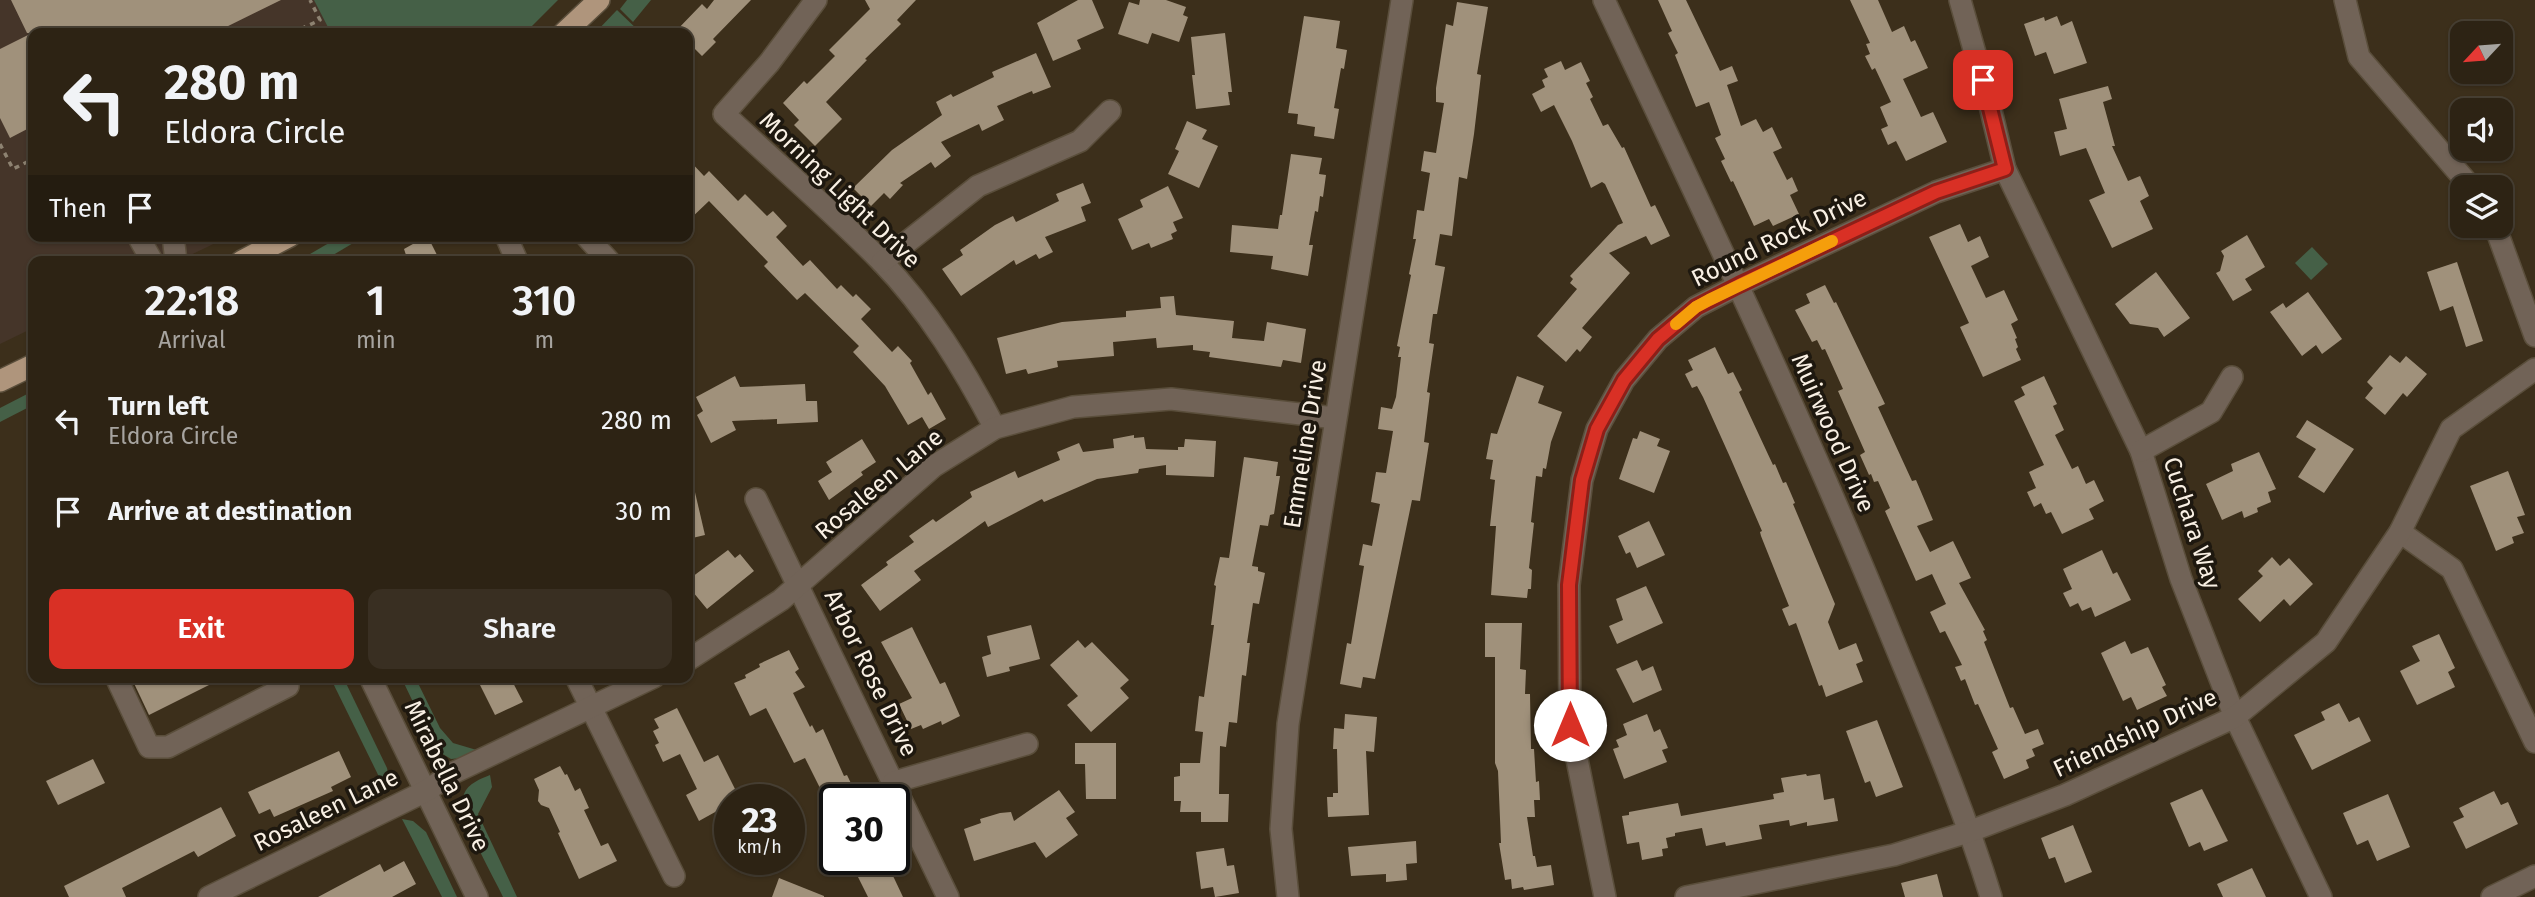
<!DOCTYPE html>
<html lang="en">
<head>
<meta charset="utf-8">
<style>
	:root { --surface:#2d2314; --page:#392f22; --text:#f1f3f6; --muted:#a7a4a0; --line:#484034; --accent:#d93025 }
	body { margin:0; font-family:"Fira Sans",sans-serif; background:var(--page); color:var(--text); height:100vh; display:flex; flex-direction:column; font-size:26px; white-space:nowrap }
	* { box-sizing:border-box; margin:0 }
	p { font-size:23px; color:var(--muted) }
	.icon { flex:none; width:38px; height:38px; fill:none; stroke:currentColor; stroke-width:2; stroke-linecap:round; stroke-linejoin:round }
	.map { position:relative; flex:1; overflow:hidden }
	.side { position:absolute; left:28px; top:256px; width:665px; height:427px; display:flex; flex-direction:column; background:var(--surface); border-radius:14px; box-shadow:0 2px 5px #0004,0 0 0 2px var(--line) }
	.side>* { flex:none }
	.hud { position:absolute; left:28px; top:28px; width:665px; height:214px; border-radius:14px; box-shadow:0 2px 5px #0004,0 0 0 2px var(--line); background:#2d2314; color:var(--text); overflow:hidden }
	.needle { width:46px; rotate:244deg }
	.buttons { position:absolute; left:2450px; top:21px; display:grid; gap:14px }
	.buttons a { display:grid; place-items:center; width:63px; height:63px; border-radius:14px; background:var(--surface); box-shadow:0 2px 5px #0004,0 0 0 2px var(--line); font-size:35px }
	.speed { position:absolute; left:714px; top:784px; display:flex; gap:14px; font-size:35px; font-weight:700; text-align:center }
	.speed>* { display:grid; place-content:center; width:91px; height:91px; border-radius:50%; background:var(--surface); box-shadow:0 2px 5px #0004,0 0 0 2px var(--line); line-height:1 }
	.speed small { font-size:18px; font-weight:400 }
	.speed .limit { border:4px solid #111; border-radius:10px; background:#fff; color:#111 }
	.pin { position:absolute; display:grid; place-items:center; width:60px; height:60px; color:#fff; margin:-30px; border-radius:14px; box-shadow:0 4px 10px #0006 }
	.me { position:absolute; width:77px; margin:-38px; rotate:0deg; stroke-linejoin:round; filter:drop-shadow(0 0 5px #0008) }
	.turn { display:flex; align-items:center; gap:24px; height:147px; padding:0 21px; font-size:32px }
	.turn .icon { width:91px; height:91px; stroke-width:2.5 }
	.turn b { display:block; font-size:49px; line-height:60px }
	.then { display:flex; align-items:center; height:66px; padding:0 21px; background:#0003; gap:14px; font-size:26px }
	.eta { display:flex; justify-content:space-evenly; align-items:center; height:119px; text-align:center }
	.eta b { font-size:42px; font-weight:600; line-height:49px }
	.cta { display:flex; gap:14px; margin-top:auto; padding:14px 21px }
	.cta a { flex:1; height:80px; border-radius:14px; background:var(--accent); color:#fff; font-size:28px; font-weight:600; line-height:80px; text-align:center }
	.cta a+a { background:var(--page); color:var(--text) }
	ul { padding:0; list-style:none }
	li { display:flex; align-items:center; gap:21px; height:91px; padding:0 21px }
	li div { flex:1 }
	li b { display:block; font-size:26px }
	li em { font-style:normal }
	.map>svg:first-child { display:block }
</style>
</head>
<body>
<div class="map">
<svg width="2535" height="897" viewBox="0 0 2535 897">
	<rect width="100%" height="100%" fill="#3c2f1b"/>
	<!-- education -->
	<polygon fill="#453529" points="0,0 557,0 524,33 33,33 33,236 230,236 178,261 33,261 33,328 0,344"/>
	<!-- green -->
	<g fill="#456047">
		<polygon points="314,0 558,0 525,33 331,33"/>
		<polygon points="627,0 651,0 633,22 620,9"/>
		<polygon points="617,10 641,33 595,33"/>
		<polygon points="341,236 365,236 323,261 298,261"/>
		<polygon points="2312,247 2328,264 2311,280 2295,263"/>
		<polygon points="33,391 33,405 0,422 0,408"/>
		<polygon points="330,677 343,677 387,768 390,782 386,791"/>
		<polygon points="401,677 415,677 440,728 453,743 480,751 462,758 451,759 436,750"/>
		<path d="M490 775 492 787 478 814 517 897H503C493 875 457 816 464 794 468 783 481 779 490 775Z"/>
		<polygon points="402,819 413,821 426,832 457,897 442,897"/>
	</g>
	<!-- building -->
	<g fill="#a0917b">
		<polygon points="11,0 281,0 214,33 33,33 33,126 10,138 0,118 0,49 32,33 27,33"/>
		<polygon points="714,0 751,0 713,39 716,42 702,56 688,42 688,33 674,33 702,4 707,9"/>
		<polygon points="865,0 916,0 897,20 901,24 865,59 867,60 826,102 842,119 815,146 794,125 799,120 783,103 804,81 807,84 835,56 829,50 870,9"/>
		<polygon points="1078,0 1092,0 1104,28 1077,40 1081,49 1053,61 1037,23"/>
		<polygon points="1140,0 1166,0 1186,7 1183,15 1188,17 1179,42 1152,33 1148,44 1118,34 1129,2 1139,5"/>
		<polygon points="1658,0 1686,0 1720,71 1732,66 1738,81 1727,85 1741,126 1756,119 1763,132 1772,127 1782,148 1773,152 1787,180 1792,177 1798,191 1790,195 1799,214 1773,226 1769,219 1754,226 1733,181 1731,182 1721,161 1725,159 1715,138 1721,135 1709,102 1696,107 1675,55 1678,53 1668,33 1672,31"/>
		<polygon points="1850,0 1878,0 1892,32 1904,26 1911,42 1915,40 1928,68 1903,79 1921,117 1933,112 1947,142 1906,161 1896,141 1888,145 1881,129 1888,126 1880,107 1891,102 1875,68 1872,70 1865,56 1870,54 1866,44 1870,43"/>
		<polygon points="1457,2 1488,7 1477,74 1481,75 1474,134 1467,179 1459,177 1452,236 1440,234 1435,265 1445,267 1437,314 1433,314 1429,343 1434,344 1427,392 1430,393 1424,442 1429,443 1420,501 1412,500 1375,679 1363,677 1361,688 1340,684 1347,643 1351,644 1364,566 1359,565 1363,544 1372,546 1380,504 1371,502 1376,472 1386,473 1393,431 1378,429 1381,407 1392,409 1396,397 1401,357 1398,357 1400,347 1397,346 1411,275 1409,274 1416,239 1413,239 1417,210 1424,211 1430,173 1421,171 1424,151 1436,153 1444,103 1436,102 1436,88 1446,24 1453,26"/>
		<polygon points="1304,16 1340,21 1336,48 1347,50 1344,69 1341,68 1334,108 1339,109 1334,139 1314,136 1315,127 1297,124 1298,114 1288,113"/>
		<polygon points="2057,16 2061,26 2072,21 2087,63 2054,74 2046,52 2035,56 2024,24 2044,17 2045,21"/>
		<polygon points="1225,33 1232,92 1228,92 1230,105 1196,109 1192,75 1195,75 1191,37"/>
		<polygon points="1036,53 1051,87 1033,94 1032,91 997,106 1004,120 982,131 979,124 941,142 951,156 935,168 931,162 900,183 903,185 890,199 884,193 871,206 853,188 892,150 942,115 936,102 951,94 953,97 994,77 992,72"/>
		<polygon points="1561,61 1565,70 1581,62 1590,81 1586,83 1593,97 1590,99 1603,126 1608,124 1622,148 1624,147 1651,207 1655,205 1670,236 1651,245 1646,236 1609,253 1630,273 1582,328 1592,337 1580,352 1577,349 1566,362 1537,336 1577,289 1570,283 1573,279 1570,276 1618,225 1623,223 1605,184 1602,182 1591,188 1572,141 1554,105 1541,112 1532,94 1545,87 1542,80 1548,77 1544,69"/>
		<polygon points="2108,86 2112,99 2103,102 2115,146 2112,146 2128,181 2140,176 2149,196 2140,201 2153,229 2112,248 2089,200 2105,193 2086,148 2060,156 2054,132 2067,129 2059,99"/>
		<polygon points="1187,121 1207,130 1202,139 1218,146 1199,188 1168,174 1179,151 1175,149"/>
		<polygon points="1291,154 1322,158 1319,174 1326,175 1323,197 1320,196 1318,212 1315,211 1309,245 1313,245 1308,276 1271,269 1273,256 1230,252 1232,225 1278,229 1280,215 1282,215"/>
		<polygon points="688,159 704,176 709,171 738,201 745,194 767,216 773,211 787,226 776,237 803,266 810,260 837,289 841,285 853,297 856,294 871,309 861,319 892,352 898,346 912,361 910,363 928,395 931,392 946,419 929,429 922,417 908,425 885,386 853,352 859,346 805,293 797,300 764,266 768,262 709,201 688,221"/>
		<polygon points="1083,183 1091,203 1081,207 1086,221 1045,237 1053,252 1039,259 1036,254 1016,265 1014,260 961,296 942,269 963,255 960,250 995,225 1013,216 1016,222 1059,201 1056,194"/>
		<polygon points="1168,186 1183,218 1173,222 1177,231 1171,234 1173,239 1151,248 1149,243 1132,250 1118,219 1143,207 1140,200"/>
		<polygon points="1960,224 1968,242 1980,236 1989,257 1971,266 1986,298 2004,290 2018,320 2011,324 2017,338 2015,339 2018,347 2016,349 2021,360 1983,377 1960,327 1969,323 1929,237"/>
		<polygon points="2247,235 2265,267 2245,279 2252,290 2233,301 2216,273 2220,271 2224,256 2221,251"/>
		<polygon points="429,239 440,261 408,261 404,249 420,240 421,243"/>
		<polygon points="2457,262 2483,341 2466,347 2453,306 2440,311 2427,272"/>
		<polygon points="2156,272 2190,318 2164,337 2158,328 2130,324 2115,304"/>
		<polygon points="1825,285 1834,303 1836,302 1885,404 1878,407 1912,481 1916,480 1933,520 1917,526 1930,552 1953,541 1971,578 1959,583 1985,630 1983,631 1987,640 1984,642 2010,708 2013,707 2025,734 2038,729 2044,744 2032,749 2035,756 2026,760 2029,768 2004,779 1992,752 1998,749 1978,704 1975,705 1965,679 1961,681 1955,667 1962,665 1945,631 1940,633 1930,612 1946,604 1932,574 1916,581 1885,511 1890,508 1878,481 1874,482 1871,474 1869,475 1860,455 1865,452 1838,391 1843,389 1825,349 1822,350 1817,340 1812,342 1795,310 1810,303 1806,294"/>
		<polygon points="2308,292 2342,339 2322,354 2316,345 2302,356 2270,312 2283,303 2286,308"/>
		<polygon points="1174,296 1176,315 1234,321 1232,338 1264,341 1267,322 1306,329 1301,363 1283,360 1281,367 1209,357 1210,352 1193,350 1193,345 1157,348 1156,338 1113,342 1114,356 1057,361 1058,367 1028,374 1026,369 1006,374 997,338 1062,322 1126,317 1126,311 1161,308 1160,297"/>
		<polygon points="1715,347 1728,374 1733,372 1742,390 1739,392 1773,465 1775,464 1783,483 1786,482 1795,503 1793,504 1835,604 1828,622 1839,650 1856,643 1863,661 1856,664 1863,682 1826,697 1822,685 1819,686 1796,623 1789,626 1782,609 1789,606 1761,536 1760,532 1762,531 1730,457 1703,397 1697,386 1692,388 1685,374 1693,370 1688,360"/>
		<polygon points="2390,355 2400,363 2406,356 2427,374 2407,397 2403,393 2385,415 2365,398 2373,388 2367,382"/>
		<polygon points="735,376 740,387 805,384 806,401 817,401 818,422 777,424 777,419 732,421 736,430 711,443 697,415 703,411 696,397"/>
		<polygon points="1517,376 1544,386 1538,403 1562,412 1551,442 1546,469 1543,468 1542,477 1536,476 1531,522 1534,523 1529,568 1532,570 1531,589 1528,589 1527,598 1491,595 1496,526 1490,526 1495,480 1490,479 1493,460 1486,459 1491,433 1497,434"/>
		<polygon points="2044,376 2057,404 2053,406 2064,430 2055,435 2072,469 2078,466 2086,484 2094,480 2104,501 2089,509 2094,519 2062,534 2051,512 2046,514 2041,503 2034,507 2027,492 2036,488 2029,472 2044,465 2014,401 2025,395 2021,387"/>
		<polygon points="2307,420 2354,449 2324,493 2298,477 2316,449 2296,437"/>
		<polygon points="1640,431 1660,439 1657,446 1670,451 1654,493 1619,479 1633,438 1637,439"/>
		<polygon points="1134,435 1134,438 1144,437 1146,449 1178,450 1178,447 1184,447 1185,439 1216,441 1214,477 1166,475 1166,465 1139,469 1138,473 1097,479 1044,502 1042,499 988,527 985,521 914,571 921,580 880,611 861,585 888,565 886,562 914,542 909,536 933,519 936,522 972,497 970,492 1015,471 1018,478 1060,460 1057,452 1079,443 1083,452 1114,448 1113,439"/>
		<polygon points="862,439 876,462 861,472 863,475 829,500 818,481 832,472 826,462"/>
		<polygon points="2259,452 2276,489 2268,492 2271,502 2257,508 2258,512 2244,518 2242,511 2222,520 2206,484 2233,471 2231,464"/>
		<polygon points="1244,457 1278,462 1276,476 1280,476 1274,514 1270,515 1268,526 1260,525 1252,566 1258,567 1258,571 1265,573 1259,604 1253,603 1247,643 1250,643 1246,676 1242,675 1237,723 1229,722 1226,747 1220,746 1219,794 1229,794 1228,822 1201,822 1201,812 1180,812 1181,801 1174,801 1174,777 1180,776 1180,763 1200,763 1203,732 1195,731 1199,696 1204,697 1214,625 1211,625 1216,586 1214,585 1220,557 1229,558"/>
		<polygon points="2508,471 2525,515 2517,517 2524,533 2512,537 2514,543 2496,551 2470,486"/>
		<polygon points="694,488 705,535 688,539 688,489"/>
		<polygon points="1649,521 1665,555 1637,568 1630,552 1626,554 1618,536"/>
		<polygon points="728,550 735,558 740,554 754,571 707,609 688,586 688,580"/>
		<polygon points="2102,550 2113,574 2117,572 2131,600 2095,617 2091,607 2082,611 2078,603 2070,607 2063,593 2072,589 2063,569"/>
		<polygon points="2272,557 2280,566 2289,558 2313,584 2290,606 2284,599 2260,622 2238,599 2263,576 2258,571"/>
		<polygon points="1646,586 1663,623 1617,644 1609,626 1623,620 1616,599"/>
		<polygon points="1485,623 1522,623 1520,669 1526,670 1525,694 1530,694 1531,749 1534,749 1536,782 1539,781 1540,800 1534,800 1535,817 1527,817 1533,856 1535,856 1537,867 1551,865 1554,885 1524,890 1523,887 1512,889 1511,879 1505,880 1499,843 1501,843 1498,771 1495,763 1495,657 1485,657"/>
		<polygon points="1031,625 1040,659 1009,667 1010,671 987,677 982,657 991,654 987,636"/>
		<polygon points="912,627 940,684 945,682 960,716 942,725 941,721 923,729 921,725 911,729 899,704 912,698 881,642"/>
		<polygon points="2439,634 2455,668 2448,672 2455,687 2417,705 2400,671 2420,661 2412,646"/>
		<polygon points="1078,640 1085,648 1092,642 1129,680 1120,688 1129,698 1091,732 1067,705 1078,696 1050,665"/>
		<polygon points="2125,641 2131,654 2148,647 2166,685 2162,687 2167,696 2137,710 2131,697 2123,701 2101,653"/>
		<polygon points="789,650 799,669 795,672 805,687 793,693 810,727 812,725 816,733 823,729 844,776 847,775 859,800 826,800 805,758 794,763 766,708 750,716 734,683 746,678 745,675 760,667 759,664"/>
		<polygon points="1637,660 1642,671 1653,666 1662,690 1633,703 1616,669"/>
		<polygon points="131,677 225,677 149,715"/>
		<polygon points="476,677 510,677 523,702 495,715"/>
		<polygon points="2339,703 2349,722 2359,717 2371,741 2312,770 2294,735 2325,720 2321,712"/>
		<polygon points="677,708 704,762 718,755 736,791 730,794 730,836 717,811 699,821 686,795 697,789 680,754 663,762 655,745 659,743 653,731 659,728 654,719"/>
		<polygon points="1345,714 1377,717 1374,752 1366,751 1369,815 1328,817 1327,797 1333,797 1333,793 1338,793 1337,749 1333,749 1334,728 1344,729"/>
		<polygon points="1647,714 1654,732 1660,729 1668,748 1662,750 1667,762 1624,779 1613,749 1619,747 1616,740 1627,735 1623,724"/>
		<polygon points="1877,720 1903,787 1876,797 1870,781 1865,783 1846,731"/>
		<polygon points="1075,743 1116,743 1116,799 1086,799 1085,764 1075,764"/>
		<polygon points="339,751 351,777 331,787 333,791 274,817 270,809 259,814 248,792"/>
		<polygon points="93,759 105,783 58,805 46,781"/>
		<polygon points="560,766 565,775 567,774 575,791 580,788 589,808 584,810 601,846 608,843 617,861 579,879 558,833 560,832 549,808 541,805 538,801 539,790 534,779"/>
		<polygon points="1806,774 1807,776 1820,774 1824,800 1834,798 1838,821 1807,826 1807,822 1790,826 1789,820 1759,825 1762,839 1726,846 1725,842 1706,846 1702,828 1675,833 1675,836 1666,838 1668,848 1662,849 1663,856 1642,860 1639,842 1627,844 1622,816 1629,815 1629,812 1678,803 1681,816 1774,799 1773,794 1784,792 1781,778"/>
		<polygon points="2202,789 2228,841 2204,851 2200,842 2189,847 2170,803"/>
		<polygon points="1059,790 1075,812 1066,818 1078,835 1046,858 1035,842 974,861 964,829 981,823 980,819 1000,813 1011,812 1014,821"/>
		<polygon points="2494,791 2501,805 2508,802 2518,824 2466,849 2453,822 2464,817 2459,808"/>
		<polygon points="2388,794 2410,847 2377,861 2368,840 2357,845 2343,813"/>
		<polygon points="221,807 236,836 198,857 194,851 122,888 126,897 69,897 64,886"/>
		<polygon points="2073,825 2092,872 2065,883 2055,857 2049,859 2041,838"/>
		<polygon points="1416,841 1417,863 1406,864 1407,880 1386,882 1386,874 1351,876 1348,847"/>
		<polygon points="1224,848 1227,866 1234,865 1239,893 1215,897 1213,887 1201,889 1196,852"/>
		<polygon points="849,859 885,859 903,897 868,897"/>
		<polygon points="404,861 416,884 392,897 318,897 380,864 384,872"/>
		<polygon points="2252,868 2266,897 2223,897 2217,884"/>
		<polygon points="1937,874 1943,897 1905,897 1901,883"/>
		<polygon points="779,878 824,896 824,897 772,897"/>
	</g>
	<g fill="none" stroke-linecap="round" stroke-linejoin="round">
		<!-- minor casing -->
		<g stroke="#5a4e3b" stroke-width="24">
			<g id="minor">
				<path d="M816 0 769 63 724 114C776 163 831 210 881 261 928 309 964 369 995 428"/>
				<path d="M1604 0C1704 212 1805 423 1893 640 1928 725 1964 809 1991 897"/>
				<polyline points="1960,0 1990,106 2005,169 2141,451 2181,579 2235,717 2321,897"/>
				<polyline points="2345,0 2359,57 2471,187"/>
				<polyline points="2495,226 2535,336"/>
				<polyline points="138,236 152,261"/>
				<polyline points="173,236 176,261"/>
				<polyline points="506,236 517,261"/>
				<polyline points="586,236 609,261"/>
				<polyline points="882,262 978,186 1080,141 1110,111"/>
				<polyline points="2141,451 2211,412 2232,377"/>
				<polyline points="756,499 948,897"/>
				<polyline points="2400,532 2452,569 2535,742"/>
				<polyline points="688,660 781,600 934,466 995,428 1073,407 1171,399 1335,418"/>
				<polyline points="116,677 149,747 168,747 288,686 284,677"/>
				<polyline points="370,677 477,897"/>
				<polyline points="576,677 674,876"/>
				<polyline points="894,782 1027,744"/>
				<polyline points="209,897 426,791 453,773 654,677"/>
				<polyline points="1288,897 1281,829 1288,724 1402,0"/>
				<polyline points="1605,897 1570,725 1569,585 1582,480 1597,429 1624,380 1658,339 1696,307 1739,285 1936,192 2005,169"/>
				<polyline points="1686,897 1894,855 1971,831 2065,795 2235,717 2326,642 2400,532 2451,429 2535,369"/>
				<polyline points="2492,897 2535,876"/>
			</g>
		</g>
		<!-- major casing -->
		<g stroke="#5a4e3b" stroke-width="24">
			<g id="major">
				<polyline points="564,33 599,0"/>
				<polyline points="242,261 290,236"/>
				<polyline points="0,381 33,365"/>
			</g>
		</g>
		<!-- path -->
		<g stroke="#8d8271" stroke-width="3.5" stroke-dasharray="5 5" stroke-linecap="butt">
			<polyline points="292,33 320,20 310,0"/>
			<polyline points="0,144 13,169 33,159"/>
		</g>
		<!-- minor -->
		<use href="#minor" stroke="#716357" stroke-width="21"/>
		<!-- major -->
		<use href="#major" stroke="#af957c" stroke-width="21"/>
	</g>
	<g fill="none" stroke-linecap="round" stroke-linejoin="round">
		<!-- route casing -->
		<g stroke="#8d1f18" stroke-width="18">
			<polyline id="route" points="1570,725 1569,585 1582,480 1597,429 1624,380 1658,339 1696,307 1739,285 1936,192 2005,169 1983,80"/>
		</g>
		<!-- route -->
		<use href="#route" stroke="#d93025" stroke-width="12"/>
		<!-- slow -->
		<polyline stroke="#f59e0b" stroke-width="12" points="1676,324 1696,307 1709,300 1832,241"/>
	</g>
	<g text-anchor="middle" stroke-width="7" stroke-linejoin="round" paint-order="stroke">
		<!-- street labels -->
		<g font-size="24" fill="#f9f0e4" stroke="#1e180f">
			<text transform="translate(840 190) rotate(44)" y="8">Morning Light Drive</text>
			<text transform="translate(1779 238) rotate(-26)" y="8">Round Rock Drive</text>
			<text transform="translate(1833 433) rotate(66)" y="8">Muirwood Drive</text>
			<text transform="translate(1305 444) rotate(-81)" y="8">Emmeline Drive</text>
			<text transform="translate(879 484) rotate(-40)" y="8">Rosaleen Lane</text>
			<text transform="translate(2192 523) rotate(72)" y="8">Cuchara Way</text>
			<text transform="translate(871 673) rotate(64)" y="8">Arbor Rose Drive</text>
			<text transform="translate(2135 733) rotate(-25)" y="8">Friendship Drive</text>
			<text transform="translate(447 776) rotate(64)" y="8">Mirabella Drive</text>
			<text transform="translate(326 810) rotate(-26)" y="8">Rosaleen Lane</text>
		</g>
	</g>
</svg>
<div class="buttons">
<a><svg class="needle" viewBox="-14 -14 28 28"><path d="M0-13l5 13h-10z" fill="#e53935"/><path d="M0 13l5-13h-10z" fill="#a7a4a0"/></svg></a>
<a><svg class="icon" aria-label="sound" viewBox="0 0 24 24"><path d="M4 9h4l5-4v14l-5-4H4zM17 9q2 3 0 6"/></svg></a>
<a><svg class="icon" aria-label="layers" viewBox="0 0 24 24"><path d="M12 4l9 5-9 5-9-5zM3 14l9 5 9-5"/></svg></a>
</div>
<div class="speed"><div>23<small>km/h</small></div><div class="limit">30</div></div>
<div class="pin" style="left:1983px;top:80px;background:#d93025"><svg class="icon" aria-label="arrive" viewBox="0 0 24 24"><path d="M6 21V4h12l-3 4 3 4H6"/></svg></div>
<svg class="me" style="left:1570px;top:725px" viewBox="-20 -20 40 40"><circle r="19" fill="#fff"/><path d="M0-13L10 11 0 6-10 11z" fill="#d93025"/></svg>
<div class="hud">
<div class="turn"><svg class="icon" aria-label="left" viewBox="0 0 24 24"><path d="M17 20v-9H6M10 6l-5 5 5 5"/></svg><div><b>280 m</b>Eldora Circle</div></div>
<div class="then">Then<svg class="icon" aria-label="arrive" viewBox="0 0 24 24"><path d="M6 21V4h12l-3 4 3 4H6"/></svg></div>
</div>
<section class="side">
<div class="eta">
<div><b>22:18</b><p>Arrival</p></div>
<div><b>1</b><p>min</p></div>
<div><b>310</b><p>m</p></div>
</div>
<ul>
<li><svg class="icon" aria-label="left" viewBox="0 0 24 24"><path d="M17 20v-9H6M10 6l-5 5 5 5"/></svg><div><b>Turn left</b><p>Eldora Circle</p></div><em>280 m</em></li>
<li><svg class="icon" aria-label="arrive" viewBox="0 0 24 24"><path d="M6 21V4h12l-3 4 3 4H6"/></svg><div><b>Arrive at destination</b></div><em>30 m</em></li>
</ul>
<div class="cta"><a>Exit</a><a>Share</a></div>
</section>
</div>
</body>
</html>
